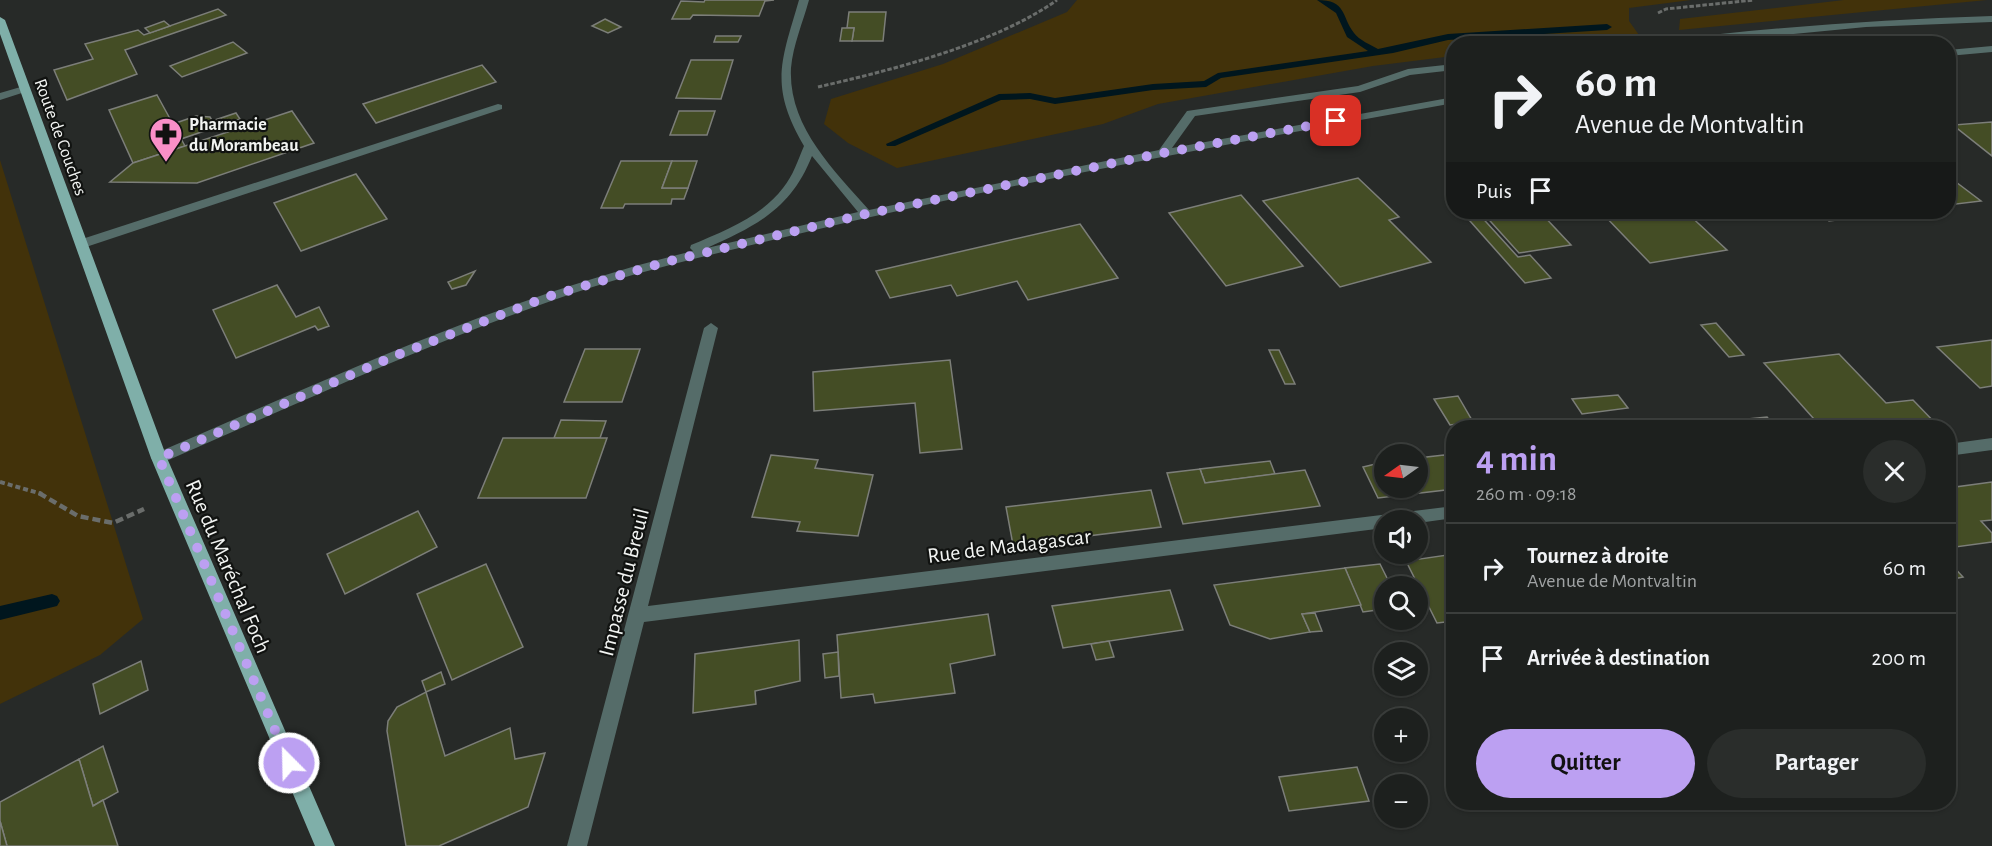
<!DOCTYPE html>
<html lang="fr">
<head>
<meta charset="utf-8">
<style>
	:root { --surface:#1d201e; --page:#2a2d2b; --text:#f1f3f6; --muted:#a0a3a4; --line:#3b3e3c; --accent:#bca0f2 }
	body { margin:0; font-family:"Alegreya Sans",sans-serif; background:var(--page); color:var(--text); height:100vh; display:flex; flex-direction:column; font-size:22px; white-space:nowrap }
	* { box-sizing:border-box; margin:0 }
	p { font-size:20px; color:var(--muted) }
	.icon { flex:none; width:33px; height:33px; fill:none; stroke:currentColor; stroke-width:2; stroke-linecap:round; stroke-linejoin:round }
	.map { position:relative; flex:1; overflow:hidden }
	.side { position:absolute; left:1446px; top:420px; width:510px; height:390px; display:flex; flex-direction:column; background:var(--surface); border-radius:24px; box-shadow:0 2px 4px #0004,0 0 0 2px var(--line) }
	.side>* { flex:none }
	.top-card { position:absolute; left:1446px; top:36px; width:510px; height:183px; border-radius:24px; box-shadow:0 2px 4px #0004,0 0 0 2px var(--line); background:#1d201e; color:var(--text); overflow:hidden }
	.needle { width:39px; rotate:256deg }
	.buttons { position:absolute; left:1374px; top:444px; display:grid; gap:12px }
	.buttons a { display:grid; place-items:center; width:54px; height:54px; border-radius:50%; background:var(--surface); box-shadow:0 2px 4px #0004,0 0 0 2px var(--line); font-size:30px }
	.pin { position:absolute; display:grid; place-items:center; width:51px; height:51px; color:#fff; margin:-26px; border-radius:12px; box-shadow:0 3px 9px #0006 }
	.me { position:absolute; width:66px; margin:-33px; rotate:337deg; stroke-linejoin:round; filter:drop-shadow(0 0 4px #0008) }
	.turn { display:flex; align-items:center; gap:21px; height:126px; padding:0 30px; font-size:27px }
	.turn .icon { width:78px; height:78px; stroke-width:2.5 }
	.turn b { display:block; font-size:42px; line-height:51px }
	.then { display:flex; align-items:center; height:57px; padding:0 30px; background:#0003; gap:12px; font-size:22px }
	.round { display:grid; place-items:center; flex:none; width:63px; height:63px; border-radius:32px; background:var(--page) }
	.overview { display:flex; align-items:center; justify-content:space-between; height:102px; padding:0 30px }
	h1 { font-size:36px; font-weight:700; line-height:45px; color:var(--accent) }
	.cta { display:flex; gap:12px; margin-top:auto; padding:12px 30px }
	.cta a { flex:1; height:69px; border-radius:36px; background:var(--accent); color:#111; font-size:24px; font-weight:700; line-height:69px; text-align:center }
	.cta a+a { background:var(--page); color:var(--text) }
	ul { padding:0; list-style:none }
	li { display:flex; align-items:center; gap:18px; height:90px; padding:0 30px; border-top:2px solid var(--line) }
	li div { flex:1 }
	li b { display:block; font-size:22px }
	li em { font-style:normal }
	.map>svg:first-child { display:block }
</style>
</head>
<body>
<div class="map">
<svg width="1992" height="846" viewBox="0 0 1992 846">
	<rect width="100%" height="100%" fill="#272a28"/>
	<!-- green -->
	<g fill="#42320a">
		<polygon points="1077,0 1691,0 1629,8 1629,21 1639,35 1566,44 1454,44 1453,56 1373,66 1158,104 1103,124 897,168 848,143 824,124 831,99 943,64 1067,12"/>
		<polygon points="1844,0 1987,0 1679,30 1680,19"/>
		<polygon points="0,160 143,619 100,655 0,704"/>
	</g>
	<g fill="none" stroke-linecap="round" stroke-linejoin="round">
		<!-- stream -->
		<g fill="#00161e" fill-rule="evenodd">
			<path d="M1317 0C1347 0 1341 16 1354 33 1359 40 1371 45 1378 49L1448 34 1607 24 1612 27 1607 30 1448 40 1393 53 1221 78 1206 87 1153 90 1055 104 1030 99 1001 100 895 146H887L886 144 999 94 1030 93 1055 98 1153 84 1204 81 1218 73 1368 51 1347 37 1336 13Z"/>
			<polygon points="52,594 57,596 60,601 57,606 0,620 0,606"/>
		</g>
	</g>
	<!-- building -->
	<g fill="#444d25" stroke="#7c7e79" stroke-width="1.5">
		<polygon points="705,0 774,0 765,1 759,16 693,15 690,19 672,19 681,1 704,2"/>
		<polygon points="218,9 226,15 125,50 137,74 67,100 54,70 93,59 85,44 138,30 144,35"/>
		<polygon points="849,12 886,12 883,41 852,41 854,28 847,28"/>
		<polygon points="605,19 621,27 608,33 592,26"/>
		<polygon points="164,21 170,26 150,33 145,28"/>
		<polygon points="842,28 854,28 852,41 840,41"/>
		<polygon points="716,36 741,36 738,42 714,42"/>
		<polygon points="233,42 247,53 182,77 170,66"/>
		<polygon points="691,60 733,60 721,99 676,98"/>
		<polygon points="482,65 496,82 376,123 363,104"/>
		<polygon points="157,95 185,146 133,163 109,110"/>
		<polygon points="292,111 314,143 197,183 110,182 133,163"/>
		<polygon points="679,111 715,111 707,135 670,135"/>
		<polygon points="236,113 240,119 216,127 212,121"/>
		<polygon points="196,116 210,117 216,127 181,139 173,124"/>
		<polygon points="1992,122 1992,156 1953,125"/>
		<polygon points="621,161 672,161 662,188 688,188 684,199 672,199 671,204 625,204 623,208 601,208"/>
		<polygon points="672,161 697,161 688,188 662,188"/>
		<polygon points="356,174 387,219 301,251 274,203"/>
		<polygon points="1948,176 1981,201 1948,205"/>
		<polygon points="1358,178 1399,217 1389,220 1431,262 1340,287 1263,201"/>
		<polygon points="1241,195 1303,266 1226,286 1169,213"/>
		<polygon points="1462,212 1477,212 1518,257 1530,255 1551,278 1525,283"/>
		<polygon points="1482,212 1540,212 1571,245 1519,253"/>
		<polygon points="1601,212 1686,212 1727,250 1650,263"/>
		<polygon points="1819,212 1902,212 1829,221"/>
		<polygon points="1080,224 1118,278 1028,300 1017,281 957,296 951,285 890,298 876,271"/>
		<polygon points="475,271 466,285 452,289 448,282"/>
		<polygon points="277,285 296,317 319,307 329,326 318,330 315,326 236,358 213,310"/>
		<polygon points="1716,323 1744,355 1729,357 1701,325"/>
		<polygon points="1992,340 1992,386 1980,388 1937,347"/>
		<polygon points="585,349 640,349 622,402 564,402"/>
		<polygon points="1269,350 1279,350 1295,384 1285,384"/>
		<polygon points="1839,354 1886,403 1913,400 1940,428 1822,428 1764,363"/>
		<polygon points="950,360 962,449 920,453 915,403 814,411 813,372"/>
		<polygon points="1618,395 1628,408 1582,414 1572,399"/>
		<polygon points="1458,396 1473,422 1450,425 1434,399"/>
		<polygon points="1767,417 1776,428 1689,428 1688,425"/>
		<polygon points="561,420 606,421 600,438 554,438"/>
		<polygon points="503,438 607,438 586,498 478,498"/>
		<polygon points="771,455 818,460 815,468 873,475 858,536 797,531 800,522 752,517"/>
		<polygon points="1444,455 1454,456 1454,489 1378,498 1363,467 1384,462 1384,488 1418,488 1418,458"/>
		<polygon points="1270,461 1275,474 1205,483 1200,469"/>
		<polygon points="1200,469 1205,483 1305,470 1320,506 1183,524 1167,473"/>
		<polygon points="1992,482 1992,520 1981,521 1992,533 1992,542 1948,548 1948,488"/>
		<polygon points="1151,490 1161,527 1013,545 1006,507"/>
		<polygon points="418,511 437,547 345,594 327,554"/>
		<polygon points="1454,554 1454,621 1437,623 1406,561"/>
		<polygon points="1948,561 1963,577 1948,580"/>
		<polygon points="486,564 523,647 452,680 417,594"/>
		<polygon points="1380,564 1391,586 1384,586 1384,609 1363,612 1345,568"/>
		<polygon points="1345,568 1361,605 1302,614 1310,632 1270,639 1230,625 1214,585"/>
		<polygon points="1170,590 1183,630 1063,648 1052,606"/>
		<polygon points="1315,613 1322,631 1310,632 1302,614"/>
		<polygon points="988,614 995,655 950,664 955,693 875,703 873,694 841,698 837,635"/>
		<polygon points="799,640 800,681 755,691 756,704 693,713 695,654"/>
		<polygon points="1109,641 1114,657 1096,660 1091,644"/>
		<polygon points="838,652 839,676 825,678 823,654"/>
		<polygon points="141,661 148,690 100,714 93,684"/>
		<polygon points="441,672 445,684 426,692 422,681"/>
		<polygon points="426,692 445,756 510,728 515,759 545,753 528,807 439,846 406,846 387,731 388,721 397,707"/>
		<polygon points="103,746 118,792 93,806 79,759"/>
		<polygon points="79,759 93,806 103,800 118,846 7,846 0,821 0,802"/>
		<polygon points="1357,767 1369,801 1289,811 1279,777"/>
		<polygon points="0,821 7,846 0,846"/>
	</g>
	<g fill="none" stroke-linecap="round" stroke-linejoin="round">
		<!-- path-far2 -->
		<g stroke="#6a6d6b" stroke-width="3" stroke-dasharray="4.5 2" stroke-linecap="butt">
			<polyline points="1658,13 1666,9 1754,0"/>
			<path d="M818 87C892 70 995 44 1057 0"/>
		</g>
		<!-- path-far1 -->
		<polyline stroke="#6a6d6b" stroke-width="4" stroke-dasharray="5 3" stroke-linecap="butt" points="0,482 42,494"/>
		<!-- path -->
		<polyline stroke="#6a6d6b" stroke-width="4.5" stroke-dasharray="8 4" stroke-linecap="butt" points="39,493 78,516 113,523 144,509"/>
		<!-- minor -->
		<g fill="#556c69" fill-rule="evenodd">
			<path d="M799 0H809C803 22 793 45 791 68 788 126 833 169 869 210L1159 150 1187 111 1358 86 1408 69 1454 64V70L1410 75 1360 92 1195 116 1172 148 1454 97V103C1234 143 1015 182 798 234 715 254 631 272 551 301 419 347 292 406 164 462H154L151 458 154 454C330 378 506 296 693 251L690 248 691 245C724 231 761 217 783 188 793 176 798 160 804 146 769 86 781 62 799 0ZM812 156 858 212 707 248C756 226 791 209 812 156Z"/>
			<path d="M1992 16V22L1866 27 1688 44H1651L1656 41C1768 28 1880 19 1992 16Z"/>
			<polygon points="1992,46 1992,52 1948,56 1948,50"/>
			<polygon points="24,86 29,89 28,91 0,100 0,93"/>
			<polygon points="498,104 502,105 502,109 86,247 81,248 75,244 76,241"/>
			<polygon points="711,323 718,328 648,606 1454,506 1454,518 1418,523 1418,520 1384,520 1384,528 644,622 587,846 567,846 704,328"/>
			<polygon points="1992,438 1992,450 1948,456 1948,444"/>
		</g>
		<!-- major -->
		<polygon fill="#7fafa9" fill-rule="evenodd" points="0,17 5,20 167,458 335,846 315,846 151,458 0,34"/>
	</g>
	<g fill="none" stroke-linecap="round" stroke-linejoin="round">
		<!-- route -->
		<polyline stroke="#bca0f2" stroke-width="10" stroke-dasharray="0 18" points="289,763 159,458 397,355 547,297 662,263 866,214 1163,153 1336,121"/>
	</g>
	<!-- icons -->
	<defs>
		<g id="pharmacy-pin" transform="scale(1.725)"><path d="M0 17L-7.5 6A9.5 9.5 0 1 1 7.5 6Z" fill="#fa8fc8" stroke="#111311"/><path d="M-2-6h4v4h4v4h-4v4h-4v-4h-4v-4h4Z" fill="#111"/></g>
	</defs>
	<g fill-rule="evenodd">
		<use href="#pharmacy-pin" x="166" y="134"/>
	</g>
	<g text-anchor="middle" stroke-width="4.5" stroke-linejoin="round" paint-order="stroke">
		<!-- far-poi labels -->
		<g font-size="18" font-weight="bold" fill="#f2f4f2" stroke="#111311" text-anchor="start">
			<text x="189" y="130">Pharmacie<tspan x="189" dy="21">du Morambeau</tspan></text>
		</g>
		<!-- far-street labels -->
		<g font-size="18" fill="#f2f4f2" stroke="#111311">
			<text transform="translate(61 137) rotate(70)" y="6">Route de Couches</text>
		</g>
		<!-- street labels -->
		<g font-size="22" fill="#f2f4f2" stroke="#111311">
			<text transform="translate(1009 545) rotate(-7)" y="8">Rue de Madagascar</text>
			<text transform="translate(229 566) rotate(67)" y="8">Rue du Maréchal Foch</text>
			<text transform="translate(623 582) rotate(-76)" y="8">Impasse du Breuil</text>
		</g>
	</g>
</svg>
<div class="buttons">
<a><svg class="needle" viewBox="-14 -14 28 28"><path d="M0-13l5 13h-10z" fill="#e53935"/><path d="M0 13l5-13h-10z" fill="#a0a3a4"/></svg></a>
<a><svg class="icon" aria-label="sound" viewBox="0 0 24 24"><path d="M4 9h4l5-4v14l-5-4H4zM17 9q2 3 0 6"/></svg></a>
<a><svg class="icon" aria-label="search" viewBox="0 0 24 24"><circle cx="10" cy="10" r="6"/><path d="M15 15l6 6"/></svg></a>
<a><svg class="icon" aria-label="layers" viewBox="0 0 24 24"><path d="M12 4l9 5-9 5-9-5zM3 14l9 5 9-5"/></svg></a>
<a>+</a>
<a>−</a>
</div>
<div class="pin" style="left:1336px;top:121px;background:#d93025"><svg class="icon" aria-label="arrive" viewBox="0 0 24 24"><path d="M6 21V4h12l-3 4 3 4H6"/></svg></div>
<svg class="me" style="left:289px;top:763px" viewBox="-20 -20 40 40"><circle r="17" fill="#bca0f2" stroke="#fff" stroke-width="3"/><path d="M0-11L8 9 0 5-8 9z" fill="#fff"/></svg>
<div class="top-card">
<div class="turn"><svg class="icon" aria-label="right" viewBox="0 0 24 24"><path d="M7 20v-9h11M14 6l5 5-5 5"/></svg><div><b>60 m</b>Avenue de Montvaltin</div></div>
<div class="then">Puis<svg class="icon" aria-label="arrive" viewBox="0 0 24 24"><path d="M6 21V4h12l-3 4 3 4H6"/></svg></div>
</div>
<section class="side">
<div class="overview"><div><h1>4 min</h1><p>260 m · 09:18</p></div><a class="round"><svg class="icon" aria-label="close" viewBox="0 0 24 24"><path d="M6 6l12 12M18 6L6 18"/></svg></a></div>
<ul>
<li><svg class="icon" aria-label="right" viewBox="0 0 24 24"><path d="M7 20v-9h11M14 6l5 5-5 5"/></svg><div><b>Tournez à droite</b><p>Avenue de Montvaltin</p></div><em>60 m</em></li>
<li><svg class="icon" aria-label="arrive" viewBox="0 0 24 24"><path d="M6 21V4h12l-3 4 3 4H6"/></svg><div><b>Arrivée à destination</b></div><em>200 m</em></li>
</ul>
<div class="cta"><a>Quitter</a><a>Partager</a></div>
</section>
</div>
</body>
</html>
